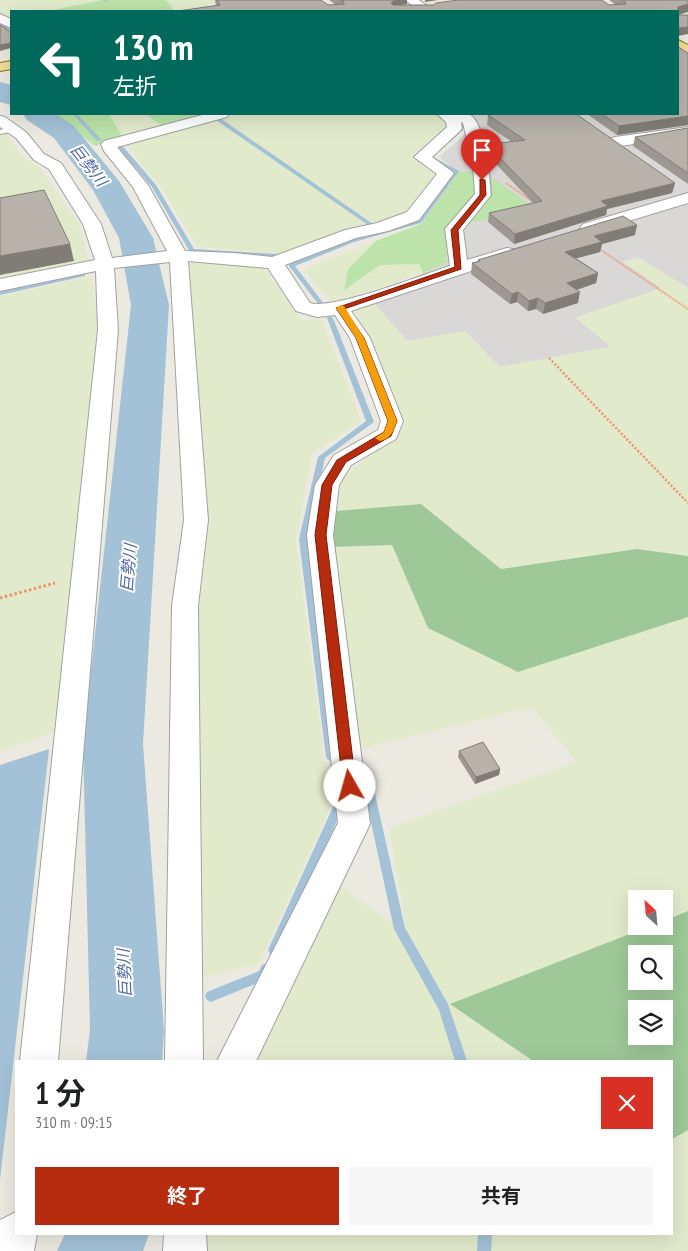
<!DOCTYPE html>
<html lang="ja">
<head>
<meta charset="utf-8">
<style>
	:root { --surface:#fff; --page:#f6f6f6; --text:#202124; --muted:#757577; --accent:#b72b0e }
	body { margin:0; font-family:"PT Sans Narrow","Noto Sans JP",sans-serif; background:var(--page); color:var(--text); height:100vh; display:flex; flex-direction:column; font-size:19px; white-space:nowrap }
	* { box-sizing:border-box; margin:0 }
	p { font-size:16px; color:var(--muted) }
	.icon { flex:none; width:28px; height:28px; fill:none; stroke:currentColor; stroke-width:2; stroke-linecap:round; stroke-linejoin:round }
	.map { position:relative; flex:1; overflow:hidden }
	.side { position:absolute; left:15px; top:1060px; width:658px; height:175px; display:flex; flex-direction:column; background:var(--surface); border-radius:0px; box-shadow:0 5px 20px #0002 }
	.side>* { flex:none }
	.guide { position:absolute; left:10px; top:10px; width:669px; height:105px; border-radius:0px; box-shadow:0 5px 20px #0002; background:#00695c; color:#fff; overflow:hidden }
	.needle { width:32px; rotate:334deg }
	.buttons { position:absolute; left:628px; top:890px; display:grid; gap:10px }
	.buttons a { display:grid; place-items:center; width:45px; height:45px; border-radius:0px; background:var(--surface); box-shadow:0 5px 20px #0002; font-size:25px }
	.pin { position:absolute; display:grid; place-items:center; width:42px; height:42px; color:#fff; margin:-51px -21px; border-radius:50% 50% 50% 0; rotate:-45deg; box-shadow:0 0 5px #0007 }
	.pin .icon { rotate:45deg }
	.me { position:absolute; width:55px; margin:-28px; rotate:353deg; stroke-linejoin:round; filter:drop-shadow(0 0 4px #0008) }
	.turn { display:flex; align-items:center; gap:18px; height:105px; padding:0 20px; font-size:22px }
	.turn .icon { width:65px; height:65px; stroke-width:2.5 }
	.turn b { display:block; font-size:35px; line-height:42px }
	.round { display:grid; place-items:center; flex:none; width:52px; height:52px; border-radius:0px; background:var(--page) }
	.summary { display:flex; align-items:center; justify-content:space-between; height:85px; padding:0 20px }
	h1 { font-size:30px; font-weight:700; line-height:38px }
	.primary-button { display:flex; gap:10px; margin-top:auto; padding:10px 20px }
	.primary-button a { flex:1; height:58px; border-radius:0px; background:var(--accent); color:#fff; font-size:20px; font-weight:700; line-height:58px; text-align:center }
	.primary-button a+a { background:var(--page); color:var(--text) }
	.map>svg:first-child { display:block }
</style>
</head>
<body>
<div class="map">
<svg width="688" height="1251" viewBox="0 0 688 1251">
	<rect width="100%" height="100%" fill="#eceae0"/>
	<!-- residential -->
	<polygon fill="#d9d8d7" points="688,60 688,288 639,258 623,261 662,288 576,318 611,347 499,367 465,331 407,341 372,301 423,273 447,263 446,230 475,172 458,172 439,157 467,132 467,123 454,114 678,114"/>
	<!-- farmland -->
	<g fill="#e2eacc">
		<polygon points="0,0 103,0 53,11 11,11 11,21 0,15"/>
		<polygon points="166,0 216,0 217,2 207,3 210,11 176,11"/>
		<polygon points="109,114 146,114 162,126 122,136"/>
		<polygon points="235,114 436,114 445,119 448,128 415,157 438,173 406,215 363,225 288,254 198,247 159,185 123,142"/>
		<polygon points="0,130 8,136 22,156 40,168 79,224 90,263 0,282"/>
		<polygon points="376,241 348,269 380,265 419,264 423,273 331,304 304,269"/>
		<polygon points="639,258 688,288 688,556 637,549 501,569 421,504 336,511 343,478 403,426 354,307 372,301 407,341 465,331 500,367 611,347 576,317 661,288 623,262"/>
		<polygon points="189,263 263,266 302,320 321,318 361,421 312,453 296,540 331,807 259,964 202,977 195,614 206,517"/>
		<polygon points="92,276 98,329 57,731 0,751 0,296"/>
		<polygon points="392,545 428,628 518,672 688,617 688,911 664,921 664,899 636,899 636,926 650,926 451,1004 533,1061 252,1061 338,884 407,934 389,828 576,762 532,707 356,750 331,547"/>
		<polygon points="688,1130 688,1251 205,1251 205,1234 671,1234 671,1140"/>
	</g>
	<!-- grass -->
	<g fill="#bce3a9">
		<polygon points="103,0 166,0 174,10 52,10"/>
		<polygon points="52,114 109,114 122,136 95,146"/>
		<polygon points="146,114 203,114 204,115 162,126"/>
		<polygon points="458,172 475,172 480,194 446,230 447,263 423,273 419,264 380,265 344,290 348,269 376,241 421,224"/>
		<polygon points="488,175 535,208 469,223 491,195"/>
	</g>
	<!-- forest -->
	<g fill="#9ec898" fill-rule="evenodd">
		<polygon points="421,504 501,569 637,549 688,556 688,617 518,672 428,628 392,545 331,547 336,511"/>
		<path d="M688 911V1130L671 1140V1061H533L450 1004 650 926H664V921ZM636 954H664V981H636ZM636 1009H664V1036H636Z"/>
	</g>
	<!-- water -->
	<polygon fill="#a3c2d7" points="49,749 49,750 0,1180 0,765"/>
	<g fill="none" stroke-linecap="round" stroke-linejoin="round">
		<!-- stream -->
		<g fill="#a3c2d7" fill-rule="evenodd">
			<polygon points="101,0 108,0 106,1"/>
			<polygon points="0,23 11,29 11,31 0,26"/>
			<polygon points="73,114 77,114 101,139 101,141 97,141"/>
			<polygon points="216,118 220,118 373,224 368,225 216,120"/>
			<polygon points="459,119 463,121 463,130 449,143 445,143 445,141 459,130 459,122 457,120"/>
			<polygon points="117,144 121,144 156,185 194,249 278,254 281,256 278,258 190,252 152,187 117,146"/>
			<polygon points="432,153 436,154 433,157 459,171 421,223 354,242 295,266 324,304 319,305 289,266 289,264 350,240 417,221 453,171 428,158 428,156"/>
			<polygon points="83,273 85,274 85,276 0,295 0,291"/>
			<polygon points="330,316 333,318 374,422 325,458 307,539 336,757 334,760 331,761 328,760 326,757 299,539 318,457 366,421 327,318"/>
			<polygon points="368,781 372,782 373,785 405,928 448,1004 467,1061 455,1061 439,1010 394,929 363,785 364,782"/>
			<polygon points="337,795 341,796 343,807 278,954 274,955 270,954 268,950 333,807 332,799 333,796"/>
			<polygon points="266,963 270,965 272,969 267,979 211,1002 207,1000 205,996 207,992 259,971 262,965"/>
			<polygon points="103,1234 119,1234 129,1246 131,1251 115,1251 105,1239"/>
			<polygon points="478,1234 492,1234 491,1251 477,1251"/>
		</g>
		<!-- river -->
		<g fill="#a3c2d7" fill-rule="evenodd">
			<polygon points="0,82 11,85 11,105 0,102"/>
			<polygon points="23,114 56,114 74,126 119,181 153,238 169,305 143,744 164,1030 162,1061 86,1061 90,1030 83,744 131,305 119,238 93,190 54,138 27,120"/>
			<polygon points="65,1234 149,1234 143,1251 57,1251"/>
		</g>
		<!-- service casing -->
		<g stroke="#a1a1a1" stroke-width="2">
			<polygon id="service" points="13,127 17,129 16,131 0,134 0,130"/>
		</g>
		<!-- minor casing -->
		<g stroke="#a1a1a1" stroke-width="2">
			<g id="minor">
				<polygon points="405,0 419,0 434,11 420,11"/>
				<polygon points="0,14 11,19 11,28 0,23"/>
				<path d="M206 114H229L227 117 117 147 148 185 185 251 234 253 272 257 345 230 377 223 407 212 437 174 414 157 447 127 446 122 437 114C446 113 460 111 468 114 485 119 490 179 491 195L463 230 467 260 507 248 513 249 516 253 513 257 351 311 370 338 403 421 396 439 351 465 339 485 333 535 370 824 256 1061H217L338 823 307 535 315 485 334 455 378 430 381 421 350 338 335 315 317 317 296 311 268 268 188 261 208 520 198 606 203 1061H165L172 606 184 520 170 262 114 268 118 330 58 1061H20L98 330 96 271 0 291V279L95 260 83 224 49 169 34 160 16 138 0 127V116L5 117 26 132 44 154 61 163 101 224 112 258 167 251 133 187 104 151 101 144 104 141ZM461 122 463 123 473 165 475 194 445 229 450 266C421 275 334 310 310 303L285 265 356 238 388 231 419 220 454 173 432 157 460 131 462 128Z"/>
				<polygon points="688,127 688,135 615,147 610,145 607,142 610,139 615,137"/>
				<polygon points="688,193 688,203 589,233 583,232 580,228 583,224"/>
				<polygon points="16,1212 16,1234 37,1234 34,1251 0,1251 0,1220"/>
				<polygon points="164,1234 206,1234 207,1251 163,1251"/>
			</g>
		</g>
		<!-- primary casing -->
		<g stroke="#87730a" stroke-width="2">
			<g id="primary">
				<polygon points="678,40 688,45 688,54 678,49"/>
				<polygon points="11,61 11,69 0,71 0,63"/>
			</g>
		</g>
		<!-- path-far2 -->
		<g stroke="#ef916e" stroke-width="2" stroke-dasharray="1 1" stroke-linecap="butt">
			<polyline points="506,183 532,201"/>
			<polyline points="598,248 688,309"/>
		</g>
		<!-- path-far1 -->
		<polyline stroke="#ef916e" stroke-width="2.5" stroke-dasharray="2 2" stroke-linecap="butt" points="549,358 688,503"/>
		<!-- path -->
		<polyline stroke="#ef916e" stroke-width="3" stroke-dasharray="2.5 2.5" stroke-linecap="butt" points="0,598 55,583"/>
		<!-- service -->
		<use href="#service" fill="#fff" fill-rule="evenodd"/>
		<!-- minor -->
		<use href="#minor" fill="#fff" fill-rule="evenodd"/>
		<!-- primary -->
		<use href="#primary" fill="#f4dd9d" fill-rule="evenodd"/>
	</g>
	<!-- wall -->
	<g fill="#9d9992">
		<polygon points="215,0 321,0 328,5 336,5 329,0 407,0 407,4 401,5 616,5 609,0 688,0 688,12 678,14 216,6"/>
		<polygon points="688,53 688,125 617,135 587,114 678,114"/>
		<polygon points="488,115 675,183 672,193 607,209 606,215 514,244 488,222 489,213 533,203 496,164 496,159 491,153 492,144 512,142 487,125"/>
		<polygon points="688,128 688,184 633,146 635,137"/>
		<polygon points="635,235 602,244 600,252 576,258 598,273 596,283 576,290 578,303 543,314 536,309 528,311 517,302 510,304 471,274 472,263 478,262 478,260"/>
		<polygon points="459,751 500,769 499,775 475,784 458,757"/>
	</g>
	<!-- shaded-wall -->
	<g fill="#807d77">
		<polygon points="395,0 407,0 407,4 398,5 391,11 391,3"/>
		<polygon points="425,0 438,0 425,2"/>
		<polygon points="688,4 688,12 678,15 678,7"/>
		<polygon points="688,27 688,34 678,36 678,28"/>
		<polygon points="11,43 11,48 0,51 0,45"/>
		<polygon points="688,116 688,125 617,135 619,126"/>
		<polygon points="675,183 672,193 607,209 606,215 514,244 515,234 601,201"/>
		<polygon points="637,225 635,235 602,244 600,252 563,262 565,252 594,236"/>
		<polygon points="70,244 74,261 0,275 0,256"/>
		<polygon points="598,273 596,283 565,294 567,283"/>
		<polygon points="518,292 517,302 510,304 512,294"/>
		<polygon points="580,292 578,303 543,314 545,303"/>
		<polygon points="538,298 536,309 528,311 529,301"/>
		<polygon points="500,769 499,775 475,784 476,777"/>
	</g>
	<!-- building -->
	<g fill="#b7b2aa" stroke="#807d77">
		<polygon points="217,0 321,0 328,5 344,4 344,2 341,0 395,0 391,3 393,5 434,5 436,3 458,0 602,0 609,5 626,4 625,2 623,0 688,0 688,4 678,7 678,15 688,15 688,27 678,28 678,11 178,11 220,5"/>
		<polygon points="0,25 11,32 11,43 0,45"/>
		<polygon points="678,47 688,53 688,116 619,126 602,114 678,114"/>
		<polygon points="499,114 576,114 675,183 601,201 608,206 515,234 489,213 542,201 497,155 502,154 492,144 525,140 488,115"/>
		<polygon points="688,128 688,173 635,137"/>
		<polygon points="44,190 70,244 0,256 0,198"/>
		<polygon points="623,216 637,225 594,236 602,242 565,252 598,273 567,283 580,292 545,303 538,298 529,301 518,292 512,294 472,263 480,261 478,260"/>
		<polygon points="483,742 500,769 476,777 459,751"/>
	</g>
	<!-- route -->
	<polygon fill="#b72b0e" stroke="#771c09" points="480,179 485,180 486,195 458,230 461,269 344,309 364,338 397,421 391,436 346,462 332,485 326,535 356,786 354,789 350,791 345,789 343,786 315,535 322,485 337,460 384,432 388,421 356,338 336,308 455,267 451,230 480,195"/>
	<!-- slow -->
	<path fill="#f59e0b" d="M341 305 344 306 364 338 397 421C393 431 392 438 380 441L375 438 384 432 388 421 356 338 336 308Z"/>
	<g text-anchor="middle" stroke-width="4" stroke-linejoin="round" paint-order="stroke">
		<!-- water labels -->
		<g font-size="16" font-style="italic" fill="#4f6aa2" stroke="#fff">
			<text transform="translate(89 165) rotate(52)" y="6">巨勢川</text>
			<text transform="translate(128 568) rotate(-85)" y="6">巨勢川</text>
			<text transform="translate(124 973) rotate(-93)" y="6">巨勢川</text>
		</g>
	</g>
</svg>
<div class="buttons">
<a><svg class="needle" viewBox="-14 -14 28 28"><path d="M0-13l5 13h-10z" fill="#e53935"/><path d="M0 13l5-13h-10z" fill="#757577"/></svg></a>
<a><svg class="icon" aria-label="search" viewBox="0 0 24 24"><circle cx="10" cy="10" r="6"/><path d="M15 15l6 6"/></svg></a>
<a><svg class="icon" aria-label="layers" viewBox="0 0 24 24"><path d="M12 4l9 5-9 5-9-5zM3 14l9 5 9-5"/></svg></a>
</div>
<div class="pin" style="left:482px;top:180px;background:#d93025"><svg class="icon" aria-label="arrive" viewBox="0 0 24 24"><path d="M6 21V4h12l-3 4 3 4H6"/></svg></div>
<svg class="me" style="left:350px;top:786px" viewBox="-20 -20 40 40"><circle r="19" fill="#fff"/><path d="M0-13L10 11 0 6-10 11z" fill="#b72b0e"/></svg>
<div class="guide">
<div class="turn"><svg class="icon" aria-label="left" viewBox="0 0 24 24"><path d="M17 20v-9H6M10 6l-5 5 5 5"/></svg><div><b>130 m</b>左折</div></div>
</div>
<section class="side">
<div class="summary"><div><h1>1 分</h1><p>310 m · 09:15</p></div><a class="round" style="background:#d93025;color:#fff"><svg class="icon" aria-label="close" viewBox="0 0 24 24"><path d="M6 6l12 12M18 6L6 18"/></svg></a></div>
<div class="primary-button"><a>終了</a><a>共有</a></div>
</section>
</div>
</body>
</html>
